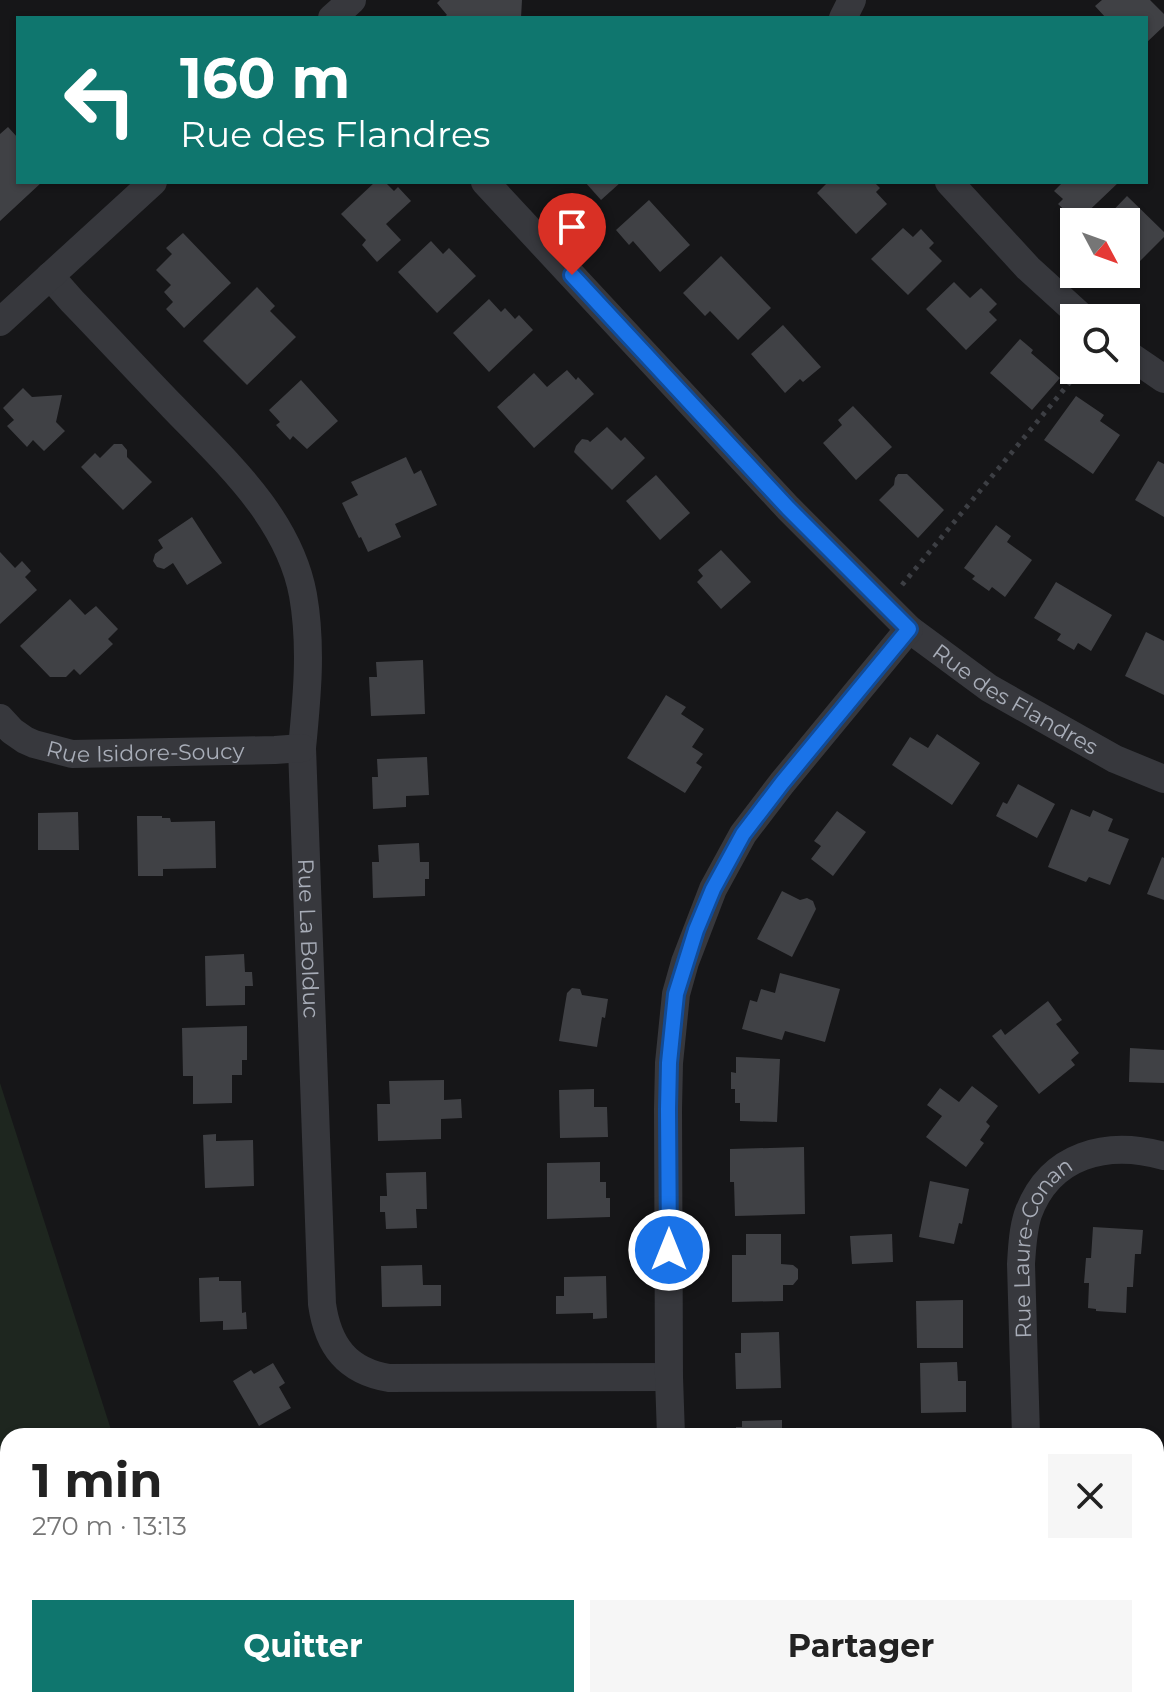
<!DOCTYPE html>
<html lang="fr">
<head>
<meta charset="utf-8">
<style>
	:root { --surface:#fff; --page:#f6f6f6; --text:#222; --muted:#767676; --accent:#0f766e }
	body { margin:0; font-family:Montserrat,sans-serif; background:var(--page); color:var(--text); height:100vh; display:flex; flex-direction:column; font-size:30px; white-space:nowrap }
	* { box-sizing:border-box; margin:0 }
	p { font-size:26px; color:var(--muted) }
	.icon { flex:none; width:44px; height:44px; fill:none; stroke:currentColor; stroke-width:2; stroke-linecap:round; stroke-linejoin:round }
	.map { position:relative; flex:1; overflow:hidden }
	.side { position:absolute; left:0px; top:1428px; width:1164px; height:280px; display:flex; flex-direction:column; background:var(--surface); border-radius:24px 24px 0 0; box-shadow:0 2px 6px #0004 }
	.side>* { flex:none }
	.guide { position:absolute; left:16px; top:16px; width:1132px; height:168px; border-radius:0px; box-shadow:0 2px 6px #0004; background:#0f766e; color:#fff; overflow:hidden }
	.needle { width:52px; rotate:131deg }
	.buttons { position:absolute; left:1060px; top:208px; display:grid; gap:16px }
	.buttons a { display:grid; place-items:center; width:80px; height:80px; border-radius:0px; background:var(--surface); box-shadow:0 2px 6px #0004; font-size:40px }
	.pin { position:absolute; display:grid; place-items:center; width:68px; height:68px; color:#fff; margin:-82px -34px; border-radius:50% 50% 50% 0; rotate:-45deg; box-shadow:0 0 8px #0007 }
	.pin .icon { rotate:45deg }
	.me { position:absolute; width:88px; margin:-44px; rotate:0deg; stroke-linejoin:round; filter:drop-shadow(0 0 6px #0008) }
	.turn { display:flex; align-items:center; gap:28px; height:168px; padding:0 32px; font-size:36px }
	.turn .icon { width:104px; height:104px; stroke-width:2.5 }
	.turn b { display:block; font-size:56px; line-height:68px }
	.round { display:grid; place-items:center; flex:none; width:84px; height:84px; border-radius:0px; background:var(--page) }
	.summary { display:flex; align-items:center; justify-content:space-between; height:136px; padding:0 32px }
	h1 { font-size:48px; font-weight:700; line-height:60px }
	.primary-button { display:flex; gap:16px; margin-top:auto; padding:16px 32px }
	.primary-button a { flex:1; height:92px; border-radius:0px; background:var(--accent); color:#fff; font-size:32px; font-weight:700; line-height:92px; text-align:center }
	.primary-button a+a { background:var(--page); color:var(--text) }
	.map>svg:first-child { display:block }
</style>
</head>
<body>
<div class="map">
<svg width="1164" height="1708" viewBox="0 0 1164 1708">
	<rect width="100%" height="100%" fill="#161618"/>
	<!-- green -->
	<polygon fill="#1e261f" points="0,1083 113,1436 8,1436 8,1700 197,1700 200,1708 0,1708"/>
	<!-- building -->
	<g fill="#404145">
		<polygon points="440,0 522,0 521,18 443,18 447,15 437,3"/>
		<polygon points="1102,0 1150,0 1164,14 1164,26 1146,43 1146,18 1106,18 1095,6"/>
		<polygon points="8,127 18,138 18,182 42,182 0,221 0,134"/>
		<polygon points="375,182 385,182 394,191 398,187 411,201 386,224 401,240 377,262 362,245 366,240 341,214"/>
		<polygon points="585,182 621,182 601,200"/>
		<polygon points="828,182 874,182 880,188 876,192 887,204 856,234 817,193"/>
		<polygon points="1063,182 1119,182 1077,222 1058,204 1063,199 1054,191"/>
		<polygon points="1127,196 1164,232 1164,237 1134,267 1126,259 1126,222 1102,222"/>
		<polygon points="649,200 690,245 660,272 633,241 629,245 616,230"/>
		<polygon points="903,228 913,237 921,229 934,243 929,248 942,261 908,295 871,259"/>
		<polygon points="183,233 231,283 184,328 166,309 173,302 164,292 171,285 156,270 172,254 166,248"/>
		<polygon points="431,241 443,254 449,248 476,276 437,313 398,272"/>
		<polygon points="721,256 771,308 738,340 710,311 705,316 683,293"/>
		<polygon points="954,282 970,298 981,288 997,304 989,312 997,320 966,350 926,309"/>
		<polygon points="257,287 275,306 270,311 296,337 247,385 203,341"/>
		<polygon points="489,299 501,312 505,308 515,319 519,315 533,330 489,372 453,333"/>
		<polygon points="783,325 821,367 803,382 800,379 785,393 751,354"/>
		<polygon points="1020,339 1033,350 1031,353 1060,378 1032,410 990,373"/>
		<polygon points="567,370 576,380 578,377 594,394 534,448 497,407 534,373 547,387"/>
		<polygon points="301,380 338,421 307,449 293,436 290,440 276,425 280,422 269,410"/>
		<polygon points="23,388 32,397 62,395 56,422 65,431 44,451 33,440 27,447 7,426 14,420 3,408"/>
		<polygon points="1076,396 1104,415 1100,421 1120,435 1093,474 1044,440"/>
		<polygon points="853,406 892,447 856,480 823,443 842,425 838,420"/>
		<polygon points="607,427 621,441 625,437 645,458 612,490 574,452 576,446 582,439 588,440 590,442"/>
		<polygon points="114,444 122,444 127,450 127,457 152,482 123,510 81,467 95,453 100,458"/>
		<polygon points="406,457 414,474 421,470 437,505 395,524 401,537 368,552 361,537 359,538 342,503 358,495 351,482"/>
		<polygon points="1158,461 1164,464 1164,517 1135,500"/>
		<polygon points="898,474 907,474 944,510 918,538 879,500 894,485 895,478"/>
		<polygon points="656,475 690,513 660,540 626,501"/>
		<polygon points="192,517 222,563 187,585 173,563 164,569 157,567 153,561 155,554 163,548 158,540"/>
		<polygon points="996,525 1011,536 1007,542 1032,560 1005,597 992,587 989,591 972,579 975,576 964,568"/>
		<polygon points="721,550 751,582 721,609 697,582 703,576 698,570"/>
		<polygon points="0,552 15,568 22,561 31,571 25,577 37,590 0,624"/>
		<polygon points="1056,582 1112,615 1091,651 1078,643 1074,650 1057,640 1061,634 1034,618"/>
		<polygon points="70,599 85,615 96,606 118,629 108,639 113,644 80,675 74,669 66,677 50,677 20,646"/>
		<polygon points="1146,632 1164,641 1164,695 1125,676"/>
		<polygon points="423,660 425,714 371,716 369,677 377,677 376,662"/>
		<polygon points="666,695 686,707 681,714 704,729 692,747 703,754 696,763 702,767 685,793 627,758"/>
		<polygon points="937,734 980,763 952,805 892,765 910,737 928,748"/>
		<polygon points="427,757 429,795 406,796 406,807 373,809 372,777 378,777 377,759"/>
		<polygon points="1018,784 1055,804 1037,838 996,816 1003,802 1007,804"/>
		<polygon points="1071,809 1090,817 1093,810 1113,819 1108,831 1129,839 1110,885 1089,877 1086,882 1048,867"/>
		<polygon points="837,811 866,832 833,876 811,859 821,846 814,841"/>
		<polygon points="78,812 79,850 38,850 38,813"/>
		<polygon points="137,816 162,816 162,818 170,818 171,822 215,821 216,868 163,869 163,876 138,876"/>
		<polygon points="419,843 420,862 429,862 429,879 425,879 425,896 373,898 372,862 379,862 378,845"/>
		<polygon points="1162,857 1164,858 1164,900 1147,894"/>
		<polygon points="782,891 800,900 807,898 813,901 816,909 792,957 757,939"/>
		<polygon points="244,954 245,972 252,972 253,986 245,986 245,1005 206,1006 205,956"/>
		<polygon points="780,973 840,989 825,1042 785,1031 782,1040 742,1029 750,1000 757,1002 761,989 775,993"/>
		<polygon points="572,988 580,989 582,995 608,999 605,1018 602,1017 597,1047 559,1041 567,993"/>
		<polygon points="1048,1001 1062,1020 1056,1024 1079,1053 1071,1060 1075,1065 1039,1094 992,1036 1001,1029 1005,1035"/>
		<polygon points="247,1026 247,1060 242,1060 242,1075 232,1075 232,1103 193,1104 193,1076 183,1076 182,1028"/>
		<polygon points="1130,1048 1164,1050 1164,1083 1129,1082"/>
		<polygon points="736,1057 780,1059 777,1122 740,1121 740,1103 735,1103 735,1089 731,1089 731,1072 736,1073"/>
		<polygon points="444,1080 444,1100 461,1099 462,1118 441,1119 441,1139 378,1141 377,1104 390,1104 389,1081"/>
		<polygon points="972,1086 998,1106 986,1122 990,1126 980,1140 984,1143 966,1167 926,1137 942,1116 927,1105 940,1088 959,1102"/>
		<polygon points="594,1089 594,1107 607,1107 608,1137 560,1138 559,1090"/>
		<polygon points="216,1134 216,1141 253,1140 254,1186 205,1188 203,1135"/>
		<polygon points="804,1147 805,1214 735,1216 734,1182 730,1182 730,1149"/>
		<polygon points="600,1162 600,1182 606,1182 606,1198 610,1198 610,1217 547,1219 547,1163"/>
		<polygon points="426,1172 427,1209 416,1209 417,1228 386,1229 385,1212 380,1212 380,1196 387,1196 386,1173"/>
		<polygon points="930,1181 969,1189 962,1224 959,1223 954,1244 919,1237"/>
		<polygon points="1093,1227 1143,1230 1141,1254 1135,1254 1133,1287 1127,1287 1126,1313 1096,1311 1096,1309 1088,1308 1089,1283 1084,1283 1086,1258 1091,1258"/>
		<polygon points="746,1234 781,1234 781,1264 793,1265 798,1269 798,1279 793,1285 783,1285 783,1301 732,1302 732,1255 746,1255"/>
		<polygon points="892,1234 893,1262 852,1264 850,1236"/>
		<polygon points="422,1265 423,1285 441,1285 441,1306 382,1307 381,1266"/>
		<polygon points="606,1276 607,1318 593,1319 593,1313 556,1314 556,1296 564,1296 564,1277"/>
		<polygon points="219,1277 219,1281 241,1281 242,1313 246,1312 247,1329 223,1330 223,1321 200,1322 199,1278"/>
		<polygon points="963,1300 963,1348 917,1348 916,1301"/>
		<polygon points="779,1332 781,1388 736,1389 735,1353 741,1353 741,1333"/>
		<polygon points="957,1362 958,1381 966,1381 966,1412 921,1413 920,1363"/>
		<polygon points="273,1363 285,1383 279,1387 291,1408 259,1426 233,1381 251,1370 254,1374"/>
		<polygon points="782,1420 782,1436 736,1436 736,1427 742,1427 742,1421"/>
		<polygon points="1156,1649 1161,1649 1164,1688 1156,1688"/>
		<rect x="555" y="1700" width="66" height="8"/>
		<polygon points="744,1700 785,1700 786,1708 745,1708"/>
	</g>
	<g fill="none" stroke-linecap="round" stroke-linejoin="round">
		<!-- path -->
		<polyline stroke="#3d3f44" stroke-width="5" stroke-dasharray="4 6" stroke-linecap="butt" points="902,585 1080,370"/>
		<!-- street -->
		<g stroke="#37383d" stroke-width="28">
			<polyline points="332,18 352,0"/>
			<polyline points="843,18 852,0"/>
			<path id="s1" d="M485 182 788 508 909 629 989 688 1115 759 1164 779"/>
			<polyline points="949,182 1028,268 1083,318"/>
			<path id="s2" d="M50 276 72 301C106 336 139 372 173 407 225 461 289 518 303 595 312 646 307 697 302 748L322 1304C328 1346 347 1371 389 1378L669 1377"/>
			<polyline points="0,322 153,182"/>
			<polyline points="1126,353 1164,379"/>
			<path id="s3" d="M0 718 12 731 25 740 34 744 72 754 275 750 302 748"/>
			<polyline points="671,1436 669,1377 668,1109 669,1063 676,994 685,962 713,889 743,834 782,783 909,629"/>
			<path id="s4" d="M1026 1436 1021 1264C1022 1247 1023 1229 1028 1214 1050 1154 1107 1140 1164 1156"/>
			<polyline points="1156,1568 1164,1568"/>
			<polyline points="682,1700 682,1708"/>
			<polyline points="1031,1700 1031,1708"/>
		</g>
	</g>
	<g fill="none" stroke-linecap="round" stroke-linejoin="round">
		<!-- route casing -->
		<g stroke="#114b97" stroke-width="20">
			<polyline id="route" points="572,275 788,508 909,629 782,783 743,834 713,889 696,930 676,994 669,1063 668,1109 669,1250"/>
		</g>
		<!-- route -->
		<use href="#route" stroke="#1a73e8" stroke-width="14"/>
	</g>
	<g text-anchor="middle" stroke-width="6" stroke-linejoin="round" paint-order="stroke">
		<!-- street labels -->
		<g font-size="22" fill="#a8adb8" stroke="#111113">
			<text dy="8" stroke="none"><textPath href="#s1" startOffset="744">Rue des Flandres</textPath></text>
			<text dy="8" stroke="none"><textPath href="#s3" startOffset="156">Rue Isidore-Soucy</textPath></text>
			<text dy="8" stroke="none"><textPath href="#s2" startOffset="756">Rue La Bolduc</textPath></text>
			<text dy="8" stroke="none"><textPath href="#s4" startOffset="194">Rue Laure-Conan</textPath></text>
		</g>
	</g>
</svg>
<div class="buttons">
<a><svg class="needle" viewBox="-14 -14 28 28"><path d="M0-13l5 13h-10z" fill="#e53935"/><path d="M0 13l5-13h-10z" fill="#767676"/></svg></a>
<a><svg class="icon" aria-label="search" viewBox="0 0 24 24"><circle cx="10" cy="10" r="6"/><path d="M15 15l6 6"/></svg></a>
</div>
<div class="pin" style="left:572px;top:275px;background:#d93025"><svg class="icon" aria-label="arrive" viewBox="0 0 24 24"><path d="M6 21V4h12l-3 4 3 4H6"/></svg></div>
<svg class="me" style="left:669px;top:1250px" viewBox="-20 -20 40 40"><circle r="17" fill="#1a73e8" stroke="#fff" stroke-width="3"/><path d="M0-11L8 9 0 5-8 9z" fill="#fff"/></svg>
<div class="guide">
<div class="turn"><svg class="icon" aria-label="left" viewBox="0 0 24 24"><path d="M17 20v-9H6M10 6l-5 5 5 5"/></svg><div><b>160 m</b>Rue des Flandres</div></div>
</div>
<section class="side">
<div class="summary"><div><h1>1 min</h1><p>270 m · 13:13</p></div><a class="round"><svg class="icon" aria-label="close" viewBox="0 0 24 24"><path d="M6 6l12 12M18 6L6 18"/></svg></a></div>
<div class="primary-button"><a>Quitter</a><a>Partager</a></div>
</section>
</div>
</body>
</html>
